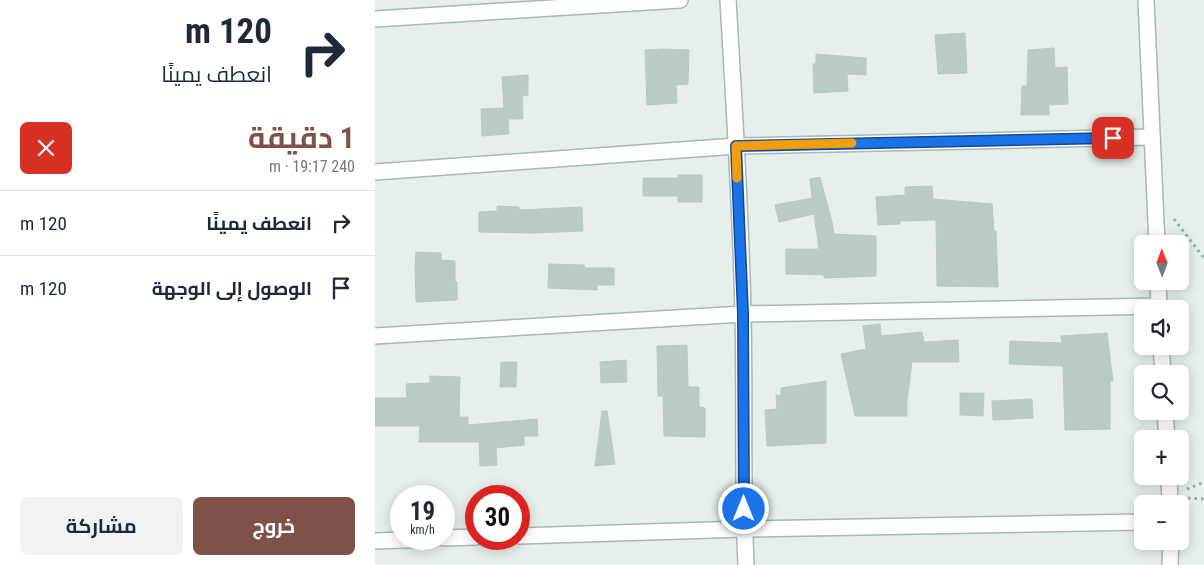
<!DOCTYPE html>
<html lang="ar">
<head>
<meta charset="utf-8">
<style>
	:root { --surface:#fff; --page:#f2f2f3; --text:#1f2937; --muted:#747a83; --line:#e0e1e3; --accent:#7f5249 }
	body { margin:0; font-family:"Roboto Condensed",Cairo,sans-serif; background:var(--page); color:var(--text); direction:rtl; height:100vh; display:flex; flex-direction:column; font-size:19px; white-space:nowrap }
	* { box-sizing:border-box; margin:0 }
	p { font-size:16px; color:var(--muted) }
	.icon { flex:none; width:28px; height:28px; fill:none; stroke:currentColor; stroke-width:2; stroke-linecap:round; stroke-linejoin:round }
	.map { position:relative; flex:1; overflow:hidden; direction:ltr }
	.panel { display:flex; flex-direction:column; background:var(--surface); width:375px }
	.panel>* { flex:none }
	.top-card { background:#fff; color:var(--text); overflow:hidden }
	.needle { width:32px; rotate:359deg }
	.buttons { position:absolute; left:759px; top:235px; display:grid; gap:10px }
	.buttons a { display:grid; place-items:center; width:55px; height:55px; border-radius:8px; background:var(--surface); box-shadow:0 2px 12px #0003; font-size:25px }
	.speed { position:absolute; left:15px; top:485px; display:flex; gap:10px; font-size:25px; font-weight:700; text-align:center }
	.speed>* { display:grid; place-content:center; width:65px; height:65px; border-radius:50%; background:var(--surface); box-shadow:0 2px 12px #0003; line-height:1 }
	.speed small { font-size:12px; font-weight:400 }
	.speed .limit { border:8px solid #d22; background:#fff; color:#111 }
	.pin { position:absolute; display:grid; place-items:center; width:42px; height:42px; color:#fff; margin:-21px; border-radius:10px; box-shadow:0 2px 8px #0006 }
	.me { position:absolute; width:55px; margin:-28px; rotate:0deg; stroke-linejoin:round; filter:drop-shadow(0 0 4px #0008) }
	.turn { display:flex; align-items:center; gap:18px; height:105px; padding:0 20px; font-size:22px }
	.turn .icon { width:65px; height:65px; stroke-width:2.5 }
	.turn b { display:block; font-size:35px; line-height:42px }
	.round { display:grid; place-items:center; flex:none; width:52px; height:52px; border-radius:8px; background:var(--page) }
	.headline { display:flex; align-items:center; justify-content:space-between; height:85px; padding:0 20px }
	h1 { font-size:30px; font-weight:700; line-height:38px; color:var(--accent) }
	.cta { display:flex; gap:10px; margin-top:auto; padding:10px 20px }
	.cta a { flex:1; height:58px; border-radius:8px; background:var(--accent); color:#fff; font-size:20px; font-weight:700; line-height:58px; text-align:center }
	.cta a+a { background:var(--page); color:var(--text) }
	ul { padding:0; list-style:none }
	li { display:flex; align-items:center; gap:15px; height:65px; padding:0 20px; border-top:1px solid var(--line) }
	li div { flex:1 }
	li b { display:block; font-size:19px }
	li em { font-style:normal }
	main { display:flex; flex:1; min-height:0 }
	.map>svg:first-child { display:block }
</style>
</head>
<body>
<main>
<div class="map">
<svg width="829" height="565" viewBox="0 0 829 565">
	<rect width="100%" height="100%" fill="#e6efeb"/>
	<!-- building -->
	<g fill="#bbcac4" stroke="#b8c9c2">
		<polygon points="590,33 592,73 563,74 560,35"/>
		<polygon points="679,48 680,68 692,67 693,104 674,105 674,115 646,115 647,86 652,86 653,50"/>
		<polygon points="288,49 314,50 313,84 301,85 302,103 272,105 270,50"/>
		<polygon points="441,54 491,58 491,75 472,74 473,91 439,93 438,64 441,64"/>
		<polygon points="153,75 153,95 147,96 148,119 133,119 134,134 107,136 106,109 129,108 127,77"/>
		<polygon points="303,175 327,175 327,202 303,202 303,196 268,196 268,178 303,178"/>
		<polygon points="445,177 457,222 459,234 501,236 501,276 449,278 449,275 411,274 411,249 444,249 439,214 404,222 400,205 437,198 435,179"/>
		<polygon points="557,186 558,199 617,204 619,231 621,231 623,287 562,286 561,220 525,221 525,224 503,225 501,197 530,195 530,187"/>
		<polygon points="122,206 144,207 144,210 207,207 208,231 159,233 104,232 104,212 122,211"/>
		<polygon points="41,252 66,253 66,260 80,261 80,282 82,282 82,300 41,302 40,266"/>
		<polygon points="174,264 209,265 210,268 239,268 239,285 222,285 222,290 173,288"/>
		<polygon points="505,324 506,336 547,332 549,342 583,340 584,362 537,362 532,402 532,416 480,416 466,354 491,349 488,326"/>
		<polygon points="732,333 738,381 735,381 735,429 690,430 688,366 634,364 635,341 687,343 686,336"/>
		<polygon points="312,345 313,387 324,387 324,407 330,408 330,437 289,436 288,396 283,396 282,346"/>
		<polygon points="251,360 252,382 226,383 225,362"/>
		<polygon points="126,362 142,362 141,387 125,387"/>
		<polygon points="55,376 85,377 84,417 93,417 93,425 162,419 163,436 149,436 149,445 121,448 122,465 105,466 104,442 44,442 45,426 0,426 0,398 32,398 31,384 55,383"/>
		<polygon points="451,381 451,443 392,446 390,410 402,409 401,395 406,395 406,388"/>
		<polygon points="585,393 609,393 608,416 585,415"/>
		<polygon points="657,399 658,418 618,420 617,401"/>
		<polygon points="227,411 232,411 240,464 220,466"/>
	</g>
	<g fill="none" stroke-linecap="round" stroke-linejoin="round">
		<!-- minor casing -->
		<g stroke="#a8b8b2" stroke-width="18">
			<g id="minor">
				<path d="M353 0C359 105 366 210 368 315 370 398 367 482 371 565"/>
				<polyline points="771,0 782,244"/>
				<polyline points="0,19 305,0"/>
				<polyline points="0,172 361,146 777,137"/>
				<polyline points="783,281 784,309"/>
				<polyline points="0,336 368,314 784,306"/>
				<polyline points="786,346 788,374"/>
				<polyline points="790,411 792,439"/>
				<polyline points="794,476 795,504"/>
				<polyline points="144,536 369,529 768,522"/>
				<polyline points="69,538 101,537"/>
				<polyline points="0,541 58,539"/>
				<polyline points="795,565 796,541"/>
			</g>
		</g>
		<!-- path -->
		<g stroke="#86b3a5" stroke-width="3" stroke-dasharray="2.5 4" stroke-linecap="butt">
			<polyline points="799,219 829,258"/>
			<polyline points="812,489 829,482"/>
			<polyline points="813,498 829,499"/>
		</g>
		<!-- minor -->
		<use href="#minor" stroke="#fff" stroke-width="15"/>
	</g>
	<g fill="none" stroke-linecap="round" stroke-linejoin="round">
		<!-- route casing -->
		<g stroke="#114b97" stroke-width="12">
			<polyline id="route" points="369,509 368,314 361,146 738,138"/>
		</g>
		<!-- route -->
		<use href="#route" stroke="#1a73e8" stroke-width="9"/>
		<!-- slow -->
		<polyline stroke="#f59e0b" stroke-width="9" points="362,178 361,146 477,143"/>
	</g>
</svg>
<div class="buttons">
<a><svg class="needle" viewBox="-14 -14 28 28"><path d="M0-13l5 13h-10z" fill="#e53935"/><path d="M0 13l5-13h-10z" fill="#747a83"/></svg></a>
<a><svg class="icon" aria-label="sound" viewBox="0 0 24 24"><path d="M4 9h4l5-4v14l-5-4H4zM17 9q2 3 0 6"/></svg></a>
<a><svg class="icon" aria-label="search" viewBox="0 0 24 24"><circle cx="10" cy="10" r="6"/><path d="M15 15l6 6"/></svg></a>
<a>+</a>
<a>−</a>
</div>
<div class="speed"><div>19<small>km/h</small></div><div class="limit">30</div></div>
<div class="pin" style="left:738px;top:138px;background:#d93025"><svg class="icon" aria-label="arrive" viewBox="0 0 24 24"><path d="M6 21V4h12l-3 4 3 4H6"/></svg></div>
<svg class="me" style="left:369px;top:509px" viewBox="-20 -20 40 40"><circle r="17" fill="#1a73e8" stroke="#fff" stroke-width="3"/><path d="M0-11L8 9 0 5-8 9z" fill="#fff"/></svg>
</div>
<section class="panel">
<div class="top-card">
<div class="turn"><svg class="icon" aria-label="right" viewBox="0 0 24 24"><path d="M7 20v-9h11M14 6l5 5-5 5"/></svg><div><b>120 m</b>انعطف يمينًا</div></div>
</div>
<div class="headline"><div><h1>1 دقيقة</h1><p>240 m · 19:17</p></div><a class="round" style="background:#d93025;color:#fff"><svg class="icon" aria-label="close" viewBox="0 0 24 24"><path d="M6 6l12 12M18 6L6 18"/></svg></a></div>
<ul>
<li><svg class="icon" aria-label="right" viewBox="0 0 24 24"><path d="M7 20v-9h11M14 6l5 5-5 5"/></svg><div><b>انعطف يمينًا</b></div><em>120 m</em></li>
<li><svg class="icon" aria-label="arrive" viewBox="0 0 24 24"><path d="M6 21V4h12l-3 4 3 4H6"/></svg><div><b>الوصول إلى الوجهة</b></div><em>120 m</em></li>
</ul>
<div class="cta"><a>خروج</a><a>مشاركة</a></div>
</section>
</main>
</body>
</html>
